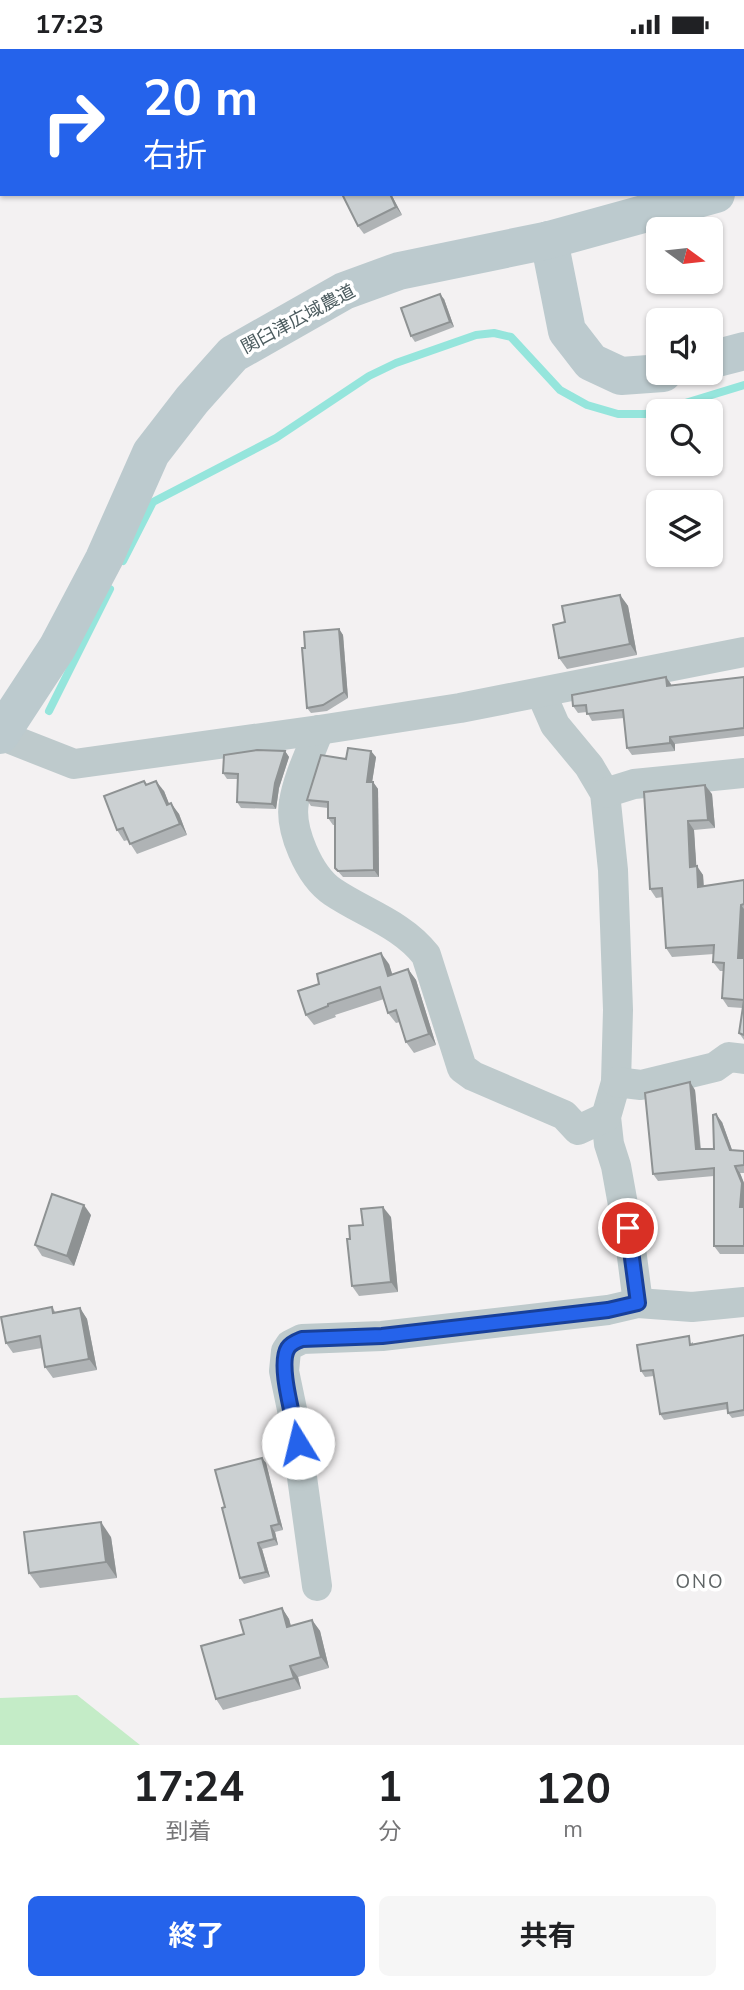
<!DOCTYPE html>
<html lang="ja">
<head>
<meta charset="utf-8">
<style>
	:root { --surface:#fff; --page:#f6f6f6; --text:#202124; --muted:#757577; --accent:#2563eb }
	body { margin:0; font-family:"Nunito Sans","Noto Sans JP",sans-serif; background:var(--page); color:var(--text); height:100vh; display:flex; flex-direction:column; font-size:26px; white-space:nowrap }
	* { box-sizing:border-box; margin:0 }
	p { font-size:23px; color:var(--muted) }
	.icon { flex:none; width:38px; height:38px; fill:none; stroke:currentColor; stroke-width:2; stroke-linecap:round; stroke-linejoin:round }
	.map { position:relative; height:1696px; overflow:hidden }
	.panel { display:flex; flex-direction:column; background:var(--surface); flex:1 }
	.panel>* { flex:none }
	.banner { position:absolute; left:0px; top:0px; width:746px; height:147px; box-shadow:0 2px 5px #0004; background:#2563eb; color:#fff; overflow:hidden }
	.needle { width:46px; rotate:105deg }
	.controls { position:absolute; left:646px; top:168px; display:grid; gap:14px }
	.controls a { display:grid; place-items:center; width:77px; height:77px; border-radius:10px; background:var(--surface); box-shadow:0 2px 5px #0004; font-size:35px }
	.pin { position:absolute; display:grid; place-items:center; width:60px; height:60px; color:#fff; margin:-30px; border:4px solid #fff; border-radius:50%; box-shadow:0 2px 7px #0007 }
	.me { position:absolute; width:77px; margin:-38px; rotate:351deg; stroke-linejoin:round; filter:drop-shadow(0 0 5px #0008) }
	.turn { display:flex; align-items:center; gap:24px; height:147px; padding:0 28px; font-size:32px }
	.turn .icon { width:91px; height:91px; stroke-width:2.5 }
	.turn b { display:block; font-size:49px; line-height:60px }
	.eta { display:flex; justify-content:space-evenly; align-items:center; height:119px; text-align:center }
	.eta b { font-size:42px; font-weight:700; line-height:49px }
	.action { display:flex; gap:14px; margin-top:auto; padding:14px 28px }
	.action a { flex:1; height:80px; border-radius:10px; background:var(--accent); color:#fff; font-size:28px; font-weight:700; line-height:80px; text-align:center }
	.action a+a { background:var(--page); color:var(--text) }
	.status { display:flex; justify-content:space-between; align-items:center; height:49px; padding:0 35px; background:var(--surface); direction:ltr }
	.status svg { height:19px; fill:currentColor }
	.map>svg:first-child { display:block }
</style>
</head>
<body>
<div class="status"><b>17:23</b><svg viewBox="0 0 49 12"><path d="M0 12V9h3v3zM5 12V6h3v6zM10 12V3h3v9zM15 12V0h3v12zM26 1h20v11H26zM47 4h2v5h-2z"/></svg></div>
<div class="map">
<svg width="744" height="1696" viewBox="0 0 744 1696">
	<rect width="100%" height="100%" fill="#f3f1f2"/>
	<!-- green -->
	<polygon fill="#c4ecc7" points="77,1646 140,1696 0,1696 0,1649"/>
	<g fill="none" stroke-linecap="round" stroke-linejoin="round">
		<!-- stream -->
		<g stroke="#95e5dc" stroke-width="8">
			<polyline points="659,362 744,336"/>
			<polyline points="123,512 153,453 276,389 369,327 396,314 476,286 494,284 511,288 560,341 587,356 618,365 645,365 658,363"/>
			<polyline points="49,662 110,540"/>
		</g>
		<!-- street -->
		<g stroke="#becacc" stroke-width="30">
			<polyline points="541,644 555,676 589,717 605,744 613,821 618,961 616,1033 606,1068 609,1095 616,1117 631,1200 638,1254"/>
			<path d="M319 681C310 705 298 728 294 753 289 780 309 827 333 843 364 864 402 875 426 906L462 1019 473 1027 564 1066 578 1081 606 1068"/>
			<polyline points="0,686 74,715 319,681 460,659 744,603"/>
			<polyline points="605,744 634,735 744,724"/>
			<polyline points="616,1033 641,1036 715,1018 729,1008 744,1010"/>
			<polyline points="317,1537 294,1370 284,1322 286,1302 290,1296 302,1290 382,1287 608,1261 638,1254 692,1258 744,1253"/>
		</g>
		<!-- secondary -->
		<g stroke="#bccace" stroke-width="38">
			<polyline points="549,191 567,282 591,313 621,327 663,324"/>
			<polyline points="710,311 744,302"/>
			<polyline points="0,686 57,599 104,510 151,404 192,351 233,305 344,242 399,222 549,191 716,145"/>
		</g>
	</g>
	<!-- wall -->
	<g fill="#afb3b5">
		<polygon points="342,145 391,145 402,166 364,185 358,177"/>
		<polygon points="444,250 454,278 415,293 411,287"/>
		<polygon points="620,546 628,557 637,606 567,620 559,609 565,573"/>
		<polygon points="339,580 343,586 348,649 327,662 311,664 307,659 305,599"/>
		<polygon points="744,628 744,687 675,695 675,702 632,706 627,699 624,669 592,672 587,663 578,664 573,657 671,635 671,637"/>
		<polygon points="285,702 289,708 279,739 276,760 241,759 237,753 237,730 227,730 223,724"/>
		<polygon points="376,708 372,733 373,733 378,740 379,828 343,828 335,819 335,776 333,776 328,769 328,759 311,757 307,751 346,710"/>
		<polygon points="144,732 147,735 164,742 169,755 179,765 187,786 137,805 128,791 124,792 117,781"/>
		<polygon points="644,743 712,745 715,779 694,781 696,817 703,826 704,837 744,831 744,991 739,984 743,959 728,958 722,949 724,922 720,922 713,913 714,905 672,908 666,899 663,848 656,849 650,840"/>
		<polygon points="389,915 392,925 408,920 416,931 436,996 414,1004 406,993 400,973 396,974 388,964 384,950 335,966 336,968 314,976 306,966"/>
		<polygon points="695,1041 701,1100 714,1100 722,1073 732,1101 744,1102 744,1124 740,1124 744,1134 744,1205 720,1205 714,1197 714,1127 658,1132 653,1125"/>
		<polygon points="91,1166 74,1217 42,1207 35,1196"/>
		<polygon points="391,1168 398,1243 359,1247 352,1237 350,1190 363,1176"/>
		<polygon points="52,1258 56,1264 80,1259 87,1270 97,1321 53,1329 45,1318 42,1299 13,1304 6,1294"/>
		<polygon points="744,1286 744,1367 732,1369 728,1364 728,1360 664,1371 660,1365 654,1327 645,1328 641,1322 693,1293 693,1295"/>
		<polygon points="262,1409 266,1414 283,1481 275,1483 278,1496 262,1500 270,1528 244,1535 240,1529 225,1458"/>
		<polygon points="111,1488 117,1529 40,1539 29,1524"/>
		<polygon points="282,1559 289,1570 291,1577 312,1571 320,1582 329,1619 298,1628 301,1640 223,1661 216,1650 244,1585"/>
	</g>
	<!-- shaded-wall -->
	<g fill="#8e9293">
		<polygon points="390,145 391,145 402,166 396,158"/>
		<polygon points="440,245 444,250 454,278 450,273"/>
		<polygon points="620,546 628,557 637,606 630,595"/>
		<polygon points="339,580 343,586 348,649 344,643"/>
		<polygon points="666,628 671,635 672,644 667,637"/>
		<polygon points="670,688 675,695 675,702 670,694"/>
		<polygon points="285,702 289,708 279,739 276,760 272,755 275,734"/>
		<polygon points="371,702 376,708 371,740 367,733"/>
		<polygon points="156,732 164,742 174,767 167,756"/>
		<polygon points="373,733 378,740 379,828 374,821"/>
		<polygon points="705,736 712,745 715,779 708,771"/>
		<polygon points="171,754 179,765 187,786 180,775"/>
		<polygon points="688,772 694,781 697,826 690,818"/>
		<polygon points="697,817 703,826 704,847 698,838"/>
		<polygon points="741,856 744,860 744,917 738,909"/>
		<polygon points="381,904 389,915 396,937 388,927"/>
		<polygon points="408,920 416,931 436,996 429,985"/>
		<polygon points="690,1033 695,1041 701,1107 696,1100"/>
		<polygon points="716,1065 722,1073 735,1109 730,1101"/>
		<polygon points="735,1117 740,1124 744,1134 744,1164 740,1158"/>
		<polygon points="84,1156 91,1166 74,1217 67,1207"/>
		<polygon points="383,1158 391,1168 398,1243 391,1233"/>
		<polygon points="80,1259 87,1270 97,1321 89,1310"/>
		<polygon points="262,1409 266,1414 283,1481 279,1475"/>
		<polygon points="101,1473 111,1488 117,1529 106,1513"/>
		<polygon points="271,1477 275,1483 278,1496 274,1490"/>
		<polygon points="258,1494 262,1500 270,1528 266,1523"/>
		<polygon points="282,1559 289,1570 294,1589 287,1578"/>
		<polygon points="312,1571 320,1582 329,1619 321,1608"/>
		<polygon points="290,1617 298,1628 301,1640 294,1629"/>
	</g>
	<!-- building -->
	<g fill="#cbd0d2" stroke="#8e9293" stroke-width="2">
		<polygon points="342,145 390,145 396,158 358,177"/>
		<polygon points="440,245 450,273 411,287 401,259"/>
		<polygon points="620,546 630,595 559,609 553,576 565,573 562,557"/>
		<polygon points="339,580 344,643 323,656 307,659 302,599 305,599 304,583"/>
		<polygon points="666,628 667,637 744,628 744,679 670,688 670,694 627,699 623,661 587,665 586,656 573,657 572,646"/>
		<polygon points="348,699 371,702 367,733 373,733 374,821 338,822 335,819 335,769 328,769 328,753 307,751 321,706 346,710"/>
		<polygon points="257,701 285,702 275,734 272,755 237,753 238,725 223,724 224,706"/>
		<polygon points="144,732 146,736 156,732 167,756 171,754 180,775 130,795 123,779 117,781 104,747"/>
		<polygon points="705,736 708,771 688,772 690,818 697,817 698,838 744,831 744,855 741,856 738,909 744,909 744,986 739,984 744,951 722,949 724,914 713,913 714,896 666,899 662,839 650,840 644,743"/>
		<polygon points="381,904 388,927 408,920 429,985 406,993 396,961 388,964 380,938 328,955 328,957 306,966 298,942 319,935 317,925"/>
		<polygon points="690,1033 696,1100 714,1100 713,1066 716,1065 730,1101 744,1102 744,1116 735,1117 742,1134 740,1158 744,1158 744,1197 714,1197 714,1119 653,1125 645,1044"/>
		<polygon points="52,1145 84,1156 67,1207 35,1196"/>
		<polygon points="383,1158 391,1233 352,1237 347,1190 350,1190 349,1177 363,1176 361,1160"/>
		<polygon points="52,1258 53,1264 80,1259 89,1310 45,1318 40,1287 6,1294 1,1268"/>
		<polygon points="744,1286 744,1361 728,1364 727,1354 660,1365 653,1321 641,1322 637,1296 689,1287 690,1296"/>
		<polygon points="262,1409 279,1475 271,1477 274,1490 258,1494 266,1523 240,1529 222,1459 225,1458 215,1421"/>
		<polygon points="101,1473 106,1513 29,1524 24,1483"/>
		<polygon points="282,1559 287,1578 312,1571 321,1608 290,1617 294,1629 216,1650 201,1597 244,1585 240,1571"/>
	</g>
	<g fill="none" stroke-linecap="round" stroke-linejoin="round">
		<!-- route casing -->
		<g stroke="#184099" stroke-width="18">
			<path id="route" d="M298 1394C295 1372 277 1316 288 1299 291 1294 297 1292 302 1290L382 1287 608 1261 638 1254 628 1179"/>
		</g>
		<!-- route -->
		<use href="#route" stroke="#2563eb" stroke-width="12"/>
	</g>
	<g text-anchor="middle" stroke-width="7" stroke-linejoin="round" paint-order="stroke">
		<!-- street labels -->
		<g font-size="18" fill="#4a5a5d" stroke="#fff">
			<text transform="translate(298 270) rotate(-28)" y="6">関臼津広域農道</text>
		</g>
		<!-- neighbourhood labels -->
		<g font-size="19" letter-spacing="2" fill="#5e6465" stroke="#fff">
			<text x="700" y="1539">ONO</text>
		</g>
	</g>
</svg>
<div class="controls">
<a><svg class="needle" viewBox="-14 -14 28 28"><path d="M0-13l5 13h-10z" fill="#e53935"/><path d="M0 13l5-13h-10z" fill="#757577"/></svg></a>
<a><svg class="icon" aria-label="sound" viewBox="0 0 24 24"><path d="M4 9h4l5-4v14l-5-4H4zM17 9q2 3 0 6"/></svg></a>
<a><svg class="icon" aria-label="search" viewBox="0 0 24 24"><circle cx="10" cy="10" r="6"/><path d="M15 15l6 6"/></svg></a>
<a><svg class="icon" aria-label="layers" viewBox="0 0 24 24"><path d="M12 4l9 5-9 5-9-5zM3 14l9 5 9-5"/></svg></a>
</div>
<div class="pin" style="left:628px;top:1179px;background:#d93025"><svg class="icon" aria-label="arrive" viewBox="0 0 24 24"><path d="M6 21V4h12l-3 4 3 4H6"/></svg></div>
<svg class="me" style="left:298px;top:1394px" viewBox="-20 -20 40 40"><circle r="19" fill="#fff"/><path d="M0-13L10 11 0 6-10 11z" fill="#2563eb"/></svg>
<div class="banner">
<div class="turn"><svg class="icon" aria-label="right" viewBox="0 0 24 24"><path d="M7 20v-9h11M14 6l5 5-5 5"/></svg><div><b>20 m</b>右折</div></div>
</div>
</div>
<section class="panel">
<div class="eta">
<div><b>17:24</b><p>到着</p></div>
<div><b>1</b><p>分</p></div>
<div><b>120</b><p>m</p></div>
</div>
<div class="action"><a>終了</a><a>共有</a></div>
</section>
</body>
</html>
